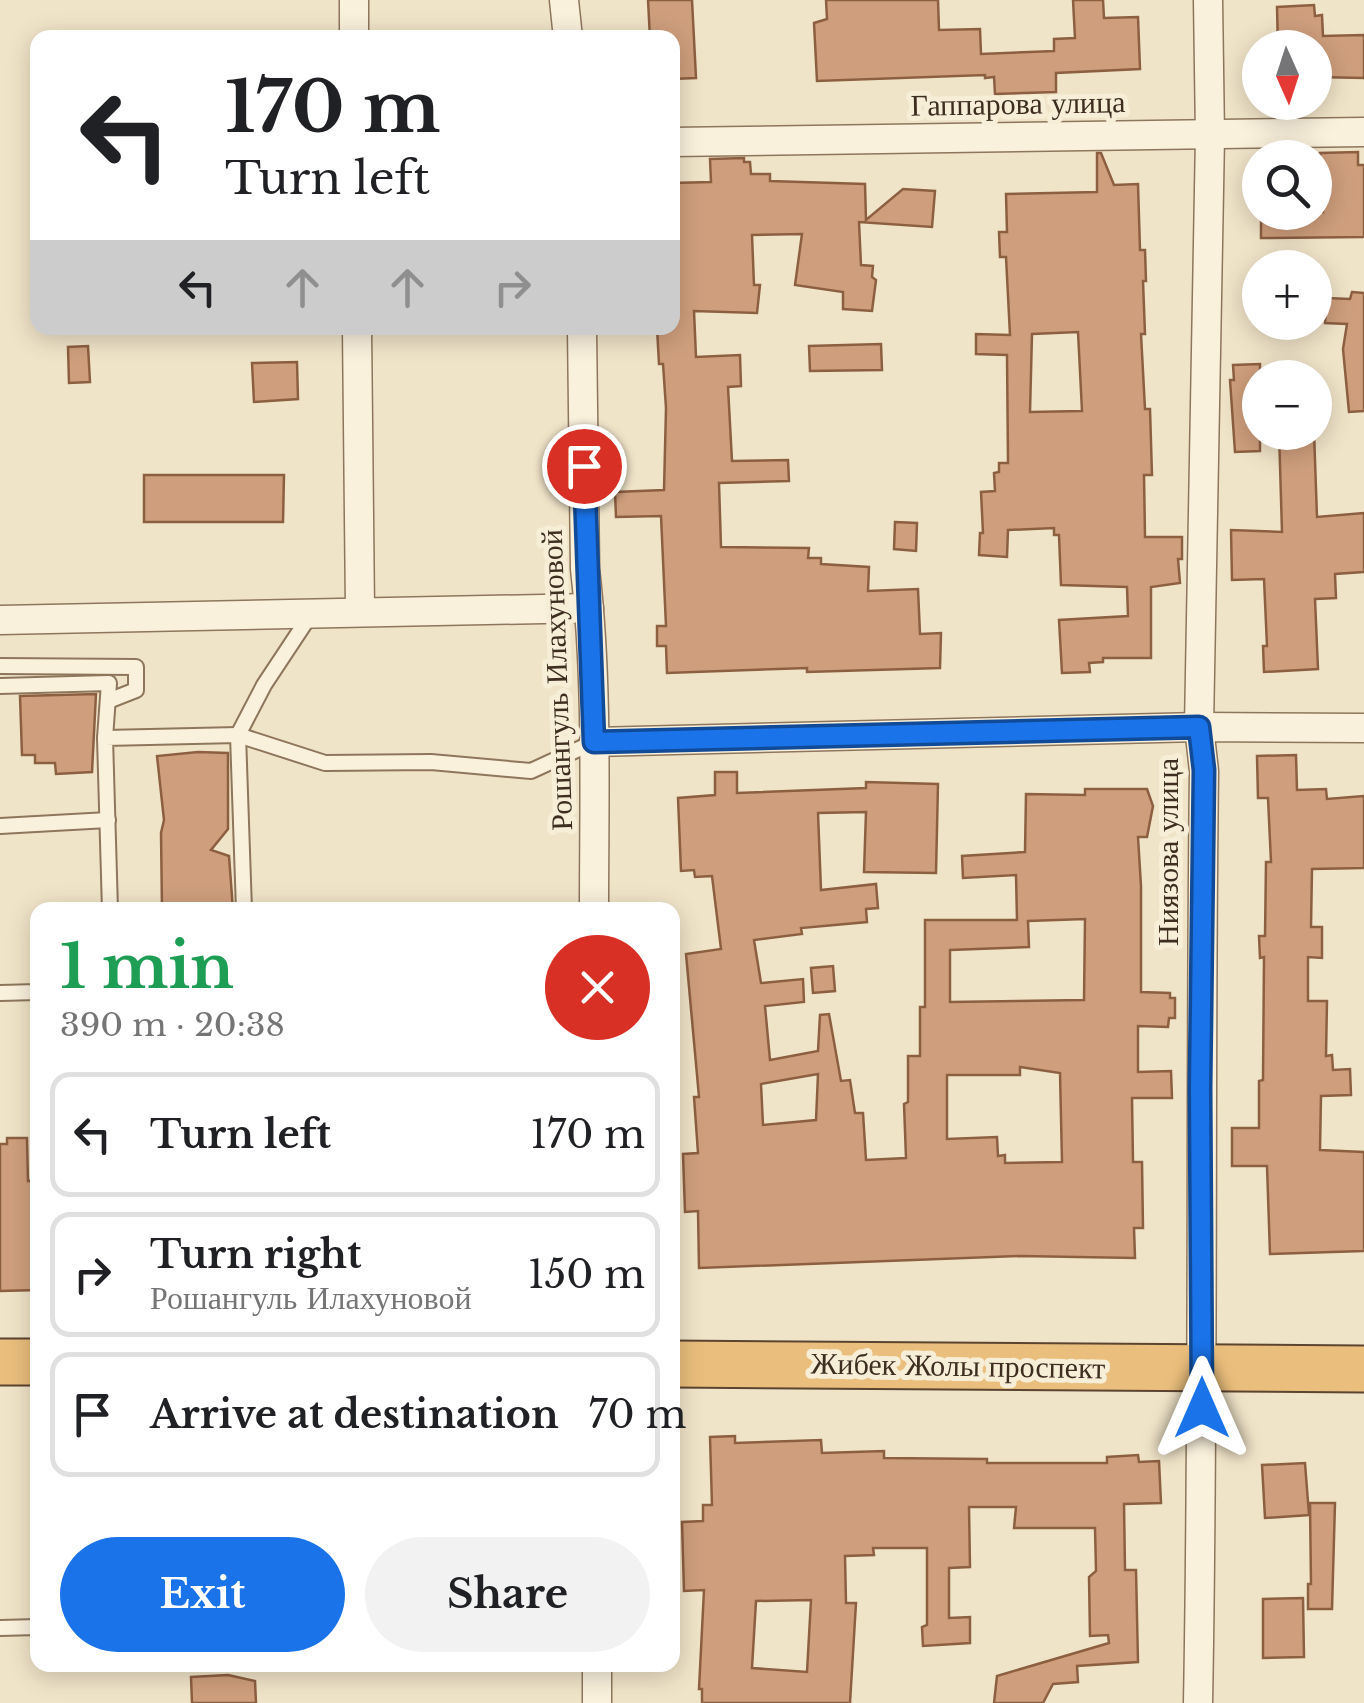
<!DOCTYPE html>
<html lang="en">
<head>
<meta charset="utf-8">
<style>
	:root { --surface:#fff; --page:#f2f2f2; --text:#202124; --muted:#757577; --line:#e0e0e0; --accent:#1a73e8 }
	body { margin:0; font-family:"Libre Baskerville",serif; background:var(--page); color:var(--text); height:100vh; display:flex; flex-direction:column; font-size:38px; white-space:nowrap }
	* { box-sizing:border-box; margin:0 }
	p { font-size:32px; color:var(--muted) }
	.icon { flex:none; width:55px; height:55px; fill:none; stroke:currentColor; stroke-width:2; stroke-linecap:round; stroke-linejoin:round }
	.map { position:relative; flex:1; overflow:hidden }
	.panel { position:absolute; left:30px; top:902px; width:650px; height:770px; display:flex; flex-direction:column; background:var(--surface); border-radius:20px; box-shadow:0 5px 25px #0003 }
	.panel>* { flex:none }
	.top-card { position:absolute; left:30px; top:30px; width:650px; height:305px; border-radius:20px; box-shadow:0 5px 25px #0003; background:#fff; color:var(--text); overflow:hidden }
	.needle { width:65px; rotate:177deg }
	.tools { position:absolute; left:1242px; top:30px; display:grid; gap:20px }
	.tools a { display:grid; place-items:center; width:90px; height:90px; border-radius:50%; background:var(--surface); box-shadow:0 5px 25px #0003; font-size:50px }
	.pin { position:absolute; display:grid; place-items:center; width:85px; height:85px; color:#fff; margin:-42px; border:5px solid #fff; border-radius:50%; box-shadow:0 2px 10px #0007 }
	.me { position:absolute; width:110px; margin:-55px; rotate:0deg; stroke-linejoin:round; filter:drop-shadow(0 0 8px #0008) }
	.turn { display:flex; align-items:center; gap:35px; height:210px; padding:0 30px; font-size:45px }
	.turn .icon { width:130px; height:130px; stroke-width:2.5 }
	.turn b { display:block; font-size:70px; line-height:85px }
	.lanes { display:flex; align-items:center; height:95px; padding:0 30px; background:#0003; justify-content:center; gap:50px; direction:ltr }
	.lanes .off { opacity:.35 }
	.round { display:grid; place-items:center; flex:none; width:105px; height:105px; border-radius:52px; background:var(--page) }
	.headline { display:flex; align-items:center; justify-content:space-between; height:170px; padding:0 30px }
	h1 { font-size:60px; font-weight:700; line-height:75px; color:#1e9e55 }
	.cta { display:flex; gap:20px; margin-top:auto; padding:20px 30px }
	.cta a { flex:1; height:115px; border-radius:60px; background:var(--accent); color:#fff; font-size:40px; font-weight:700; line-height:115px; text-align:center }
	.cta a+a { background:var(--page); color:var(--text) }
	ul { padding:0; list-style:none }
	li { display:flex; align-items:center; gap:30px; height:125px; margin:0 20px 15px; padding:0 10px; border:5px solid var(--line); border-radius:20px }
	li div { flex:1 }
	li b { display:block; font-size:38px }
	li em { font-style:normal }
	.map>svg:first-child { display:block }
</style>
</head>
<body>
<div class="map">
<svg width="1364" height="1703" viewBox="0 0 1364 1703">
	<rect width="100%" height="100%" fill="#f0e4c8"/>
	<!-- building -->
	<g fill="#cf9f7d" stroke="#8d5f41" stroke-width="2.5" fill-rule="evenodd">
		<polygon points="648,0 692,0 696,78 672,79 672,38 650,38"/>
		<polygon points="826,0 938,0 939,30 980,29 981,54 1054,51 1054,39 1075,38 1073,0 1103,0 1104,18 1138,17 1140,69 1056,73 1056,92 995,94 994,77 985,78 985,75 817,81 814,23 827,19"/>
		<polygon points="1314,5 1315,16 1322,15 1323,36 1364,35 1364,78 1315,77 1315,48 1278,48 1277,7"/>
		<polygon points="1358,152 1358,165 1364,165 1364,237 1261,238 1261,212 1323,212 1320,153"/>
		<path d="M1097 153H1101L1114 185 1138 184 1140 250H1145L1146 281H1143L1145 334H1141L1145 409H1150L1152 475H1144L1145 537H1182V559H1178L1180 583 1151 587V658H1103V662L1089 663 1090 672 1062 673 1059 620 1128 616 1127 587 1061 585 1059 535H1054V528L1008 530 1007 557 979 555 980 533H983L981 492 995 491 994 473 999 472V463H1008L1007 355 976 354V334L1010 335 1006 257H1000L999 232H1007L1006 194 1097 192ZM1078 332 1082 411 1030 412 1032 334Z"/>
		<polygon points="744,158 744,162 750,162 751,174 770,174 770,181 865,184 866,220 903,189 935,191 932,227 859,222 861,265 873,266 872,277 876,280 872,311 843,309 843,292 795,285 802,234 752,235 754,285 760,285 757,313 694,311 696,357 740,355 741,386 728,387 732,461 788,460 789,481 719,483 721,547 809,548 808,558 821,558 821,564 869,567 868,591 918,589 920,634 941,633 940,668 807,672 807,668 667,673 666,646 657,646 657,626 666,626 661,516 616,517 615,492 664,490 666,408 663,364 659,364 657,328 672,328 672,183 711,182 710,159"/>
		<polygon points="1352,292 1364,293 1364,411 1349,412 1343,349 1347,324 1325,323 1327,298 1350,299"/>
		<polygon points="881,344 882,370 810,371 809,346"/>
		<polygon points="88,346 90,382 69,383 68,347"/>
		<polygon points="297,362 298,399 254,402 252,363"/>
		<polygon points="1260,364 1260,451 1235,452 1230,380 1234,380 1233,365"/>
		<polygon points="1279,432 1314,432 1317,517 1364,513 1364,572 1335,574 1336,598 1315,599 1318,669 1264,672 1263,646 1267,646 1264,579 1232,580 1231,530 1282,532"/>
		<polygon points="144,475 284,475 283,522 144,522"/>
		<polygon points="895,522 917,523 916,551 894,549"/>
		<polygon points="96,694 92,772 56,774 55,763 35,763 35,755 22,755 20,696"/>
		<polygon points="198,752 228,753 228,829 211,850 229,856 233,910 162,910 161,833 164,820 157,756"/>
		<polygon points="1296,755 1297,790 1326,789 1327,799 1364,796 1364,868 1312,869 1311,927 1322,927 1322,958 1308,957 1308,1001 1327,1001 1326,1056 1332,1055 1333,1070 1350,1069 1351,1095 1321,1096 1320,1150 1364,1152 1364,1251 1270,1254 1267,1166 1232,1166 1232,1128 1259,1128 1259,1081 1263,1080 1264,957 1260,958 1259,936 1265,936 1266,862 1271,862 1268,798 1258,798 1257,756"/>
		<path d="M715 772H737V793L866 788V782L938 784 936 873 864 872 866 812 818 813 821 890 876 884 878 908 866 909 867 922 801 928 802 934 754 940 761 983 803 979 804 1002 765 1006 770 1060 818 1051 820 1015 829 1014 841 1081 850 1080 855 1113H863L866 1160 906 1158 904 1104 908 1102V1056H920V1007H925V920H1017L1016 875 963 878 962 856 1025 852 1026 794 1085 795V789H1147L1153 806 1147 837H1138L1141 886V992L1170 993V998H1175V1018H1169L1168 1027 1138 1026V1072L1171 1071 1172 1098H1132L1133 1162H1142L1143 1228H1134L1135 1258 1020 1256 699 1268 698 1211 685 1212 683 1154 698 1153 694 1097H699L686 954 721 949 712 876 695 877 694 870 681 871 678 798 715 795ZM1085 919 1084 1000 950 1002V950L1029 947 1028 921ZM1020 1067 1060 1073 1062 1162 1005 1163V1155L998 1156 997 1137 947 1139V1075H1020ZM818 1074 816 1120 763 1125 761 1084Z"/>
		<polygon points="833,966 835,991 813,993 811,968"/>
		<polygon points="7,1138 27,1138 28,1181 38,1180 38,1290 0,1291 0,1144 7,1144"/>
		<path d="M735 1436V1443L821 1440 822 1453 884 1451V1458L987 1459V1463H1107V1457L1138 1455 1139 1462 1159 1461 1161 1503 1124 1504 1125 1570H1136L1138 1662 1077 1666 1078 1682 1053 1684 1043 1703H994L997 1676 1109 1643 1108 1635 1090 1636 1089 1577 1096 1571 1095 1528H1014L1016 1507H969L970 1567 949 1568V1618L970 1617V1643L923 1646 922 1627 927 1625V1548H873L874 1555 845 1556 846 1603H856L850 1703H702V1689H699L704 1590 684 1591 682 1522 703 1521V1505H712L710 1437ZM811 1600 807 1672 752 1668 756 1601Z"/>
		<polygon points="1305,1463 1309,1515 1265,1518 1262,1465"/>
		<polygon points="1310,1503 1335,1503 1332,1609 1308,1609 1308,1584 1311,1584"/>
		<polygon points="1303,1598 1304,1657 1263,1658 1263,1599"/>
		<polygon points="228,1675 255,1681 256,1703 192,1703 191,1677"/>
	</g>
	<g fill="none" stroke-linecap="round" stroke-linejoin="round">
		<!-- service casing -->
		<g stroke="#8d765c" stroke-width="18">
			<g id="service">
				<polyline points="311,614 264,685 238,735 325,763 431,762 531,771 594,742"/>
				<polyline points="0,666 136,667 136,690 108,701"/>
				<polyline points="0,686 109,683 105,738"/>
				<polyline points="0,826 108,820"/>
				<polyline points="110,910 105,738 238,735 244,910"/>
				<polyline points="0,993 38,992"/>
				<polyline points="0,1628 38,1627"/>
			</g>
		</g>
		<!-- minor casing -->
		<g stroke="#8d765c" stroke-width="31">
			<g id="minor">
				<polyline points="354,0 354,38"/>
				<polyline points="564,0 568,38"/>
				<polyline points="672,142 1364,132"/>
				<polyline points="357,328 360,611"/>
				<path d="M582 328 585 569C598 682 594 797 594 910"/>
				<polyline points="0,620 589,608"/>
				<polyline points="594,742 1199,727 1364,728"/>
				<polyline points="597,1703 597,1665"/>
				<path d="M1198 1703C1204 1392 1200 1081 1204 771L1199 727 1210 136 1208 0"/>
			</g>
		</g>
		<!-- trunk casing -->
		<g stroke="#5b4430" stroke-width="49">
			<g id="trunk">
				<polyline points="0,1362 38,1362"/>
				<polyline points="672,1364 1364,1369"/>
			</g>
		</g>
		<!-- service -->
		<use href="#service" stroke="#faf1dc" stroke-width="14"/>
		<!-- minor -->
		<use href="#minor" stroke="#faf1dc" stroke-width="28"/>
		<!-- trunk -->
		<use href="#trunk" stroke="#eabe7c" stroke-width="45"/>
	</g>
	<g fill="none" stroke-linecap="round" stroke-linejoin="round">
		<!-- route casing -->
		<g stroke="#114b97" stroke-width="25">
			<polyline id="route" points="584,466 594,742 1199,727 1204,770 1200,1088 1202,1408"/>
		</g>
		<!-- route -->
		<use href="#route" stroke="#1a73e8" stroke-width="18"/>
	</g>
	<g text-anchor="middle" stroke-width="10" stroke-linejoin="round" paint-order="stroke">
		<!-- street labels -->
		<g font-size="30" fill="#3d2e20" stroke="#f7eed8">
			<text transform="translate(1018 104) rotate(-1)" y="10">Гаппарова улица</text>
			<text transform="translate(557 680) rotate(-92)" y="10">Рошангуль Илахуновой</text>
			<text transform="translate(1168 852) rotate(-90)" y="10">Ниязова улица</text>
			<text transform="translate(958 1366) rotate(1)" y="10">Жибек Жолы проспект</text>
		</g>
	</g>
</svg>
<div class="tools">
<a><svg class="needle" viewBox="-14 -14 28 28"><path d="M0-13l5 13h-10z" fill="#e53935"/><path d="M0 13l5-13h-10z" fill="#757577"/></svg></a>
<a><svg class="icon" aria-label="search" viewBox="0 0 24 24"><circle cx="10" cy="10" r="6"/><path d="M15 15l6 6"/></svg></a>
<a>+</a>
<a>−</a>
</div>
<div class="pin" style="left:584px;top:466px;background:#d93025"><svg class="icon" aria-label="arrive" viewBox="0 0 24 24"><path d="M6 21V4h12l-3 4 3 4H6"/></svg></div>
<svg class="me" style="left:1202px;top:1408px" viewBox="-20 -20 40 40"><path d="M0-17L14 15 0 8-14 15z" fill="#1a73e8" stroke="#fff" stroke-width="4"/></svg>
<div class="top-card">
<div class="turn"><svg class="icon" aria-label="left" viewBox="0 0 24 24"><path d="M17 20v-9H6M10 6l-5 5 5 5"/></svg><div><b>170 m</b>Turn left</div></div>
<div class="lanes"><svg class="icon" aria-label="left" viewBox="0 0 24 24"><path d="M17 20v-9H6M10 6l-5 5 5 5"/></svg><svg class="icon off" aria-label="ahead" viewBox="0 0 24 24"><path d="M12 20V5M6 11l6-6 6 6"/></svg><svg class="icon off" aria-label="ahead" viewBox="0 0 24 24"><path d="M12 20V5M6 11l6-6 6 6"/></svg><svg class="icon off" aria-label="right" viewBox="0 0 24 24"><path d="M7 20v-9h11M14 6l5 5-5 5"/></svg></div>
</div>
<section class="panel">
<div class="headline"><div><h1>1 min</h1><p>390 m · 20:38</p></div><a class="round" style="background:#d93025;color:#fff"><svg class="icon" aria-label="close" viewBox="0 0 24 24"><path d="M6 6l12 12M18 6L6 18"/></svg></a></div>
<ul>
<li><svg class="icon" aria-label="left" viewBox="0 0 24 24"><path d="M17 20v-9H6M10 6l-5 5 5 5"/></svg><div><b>Turn left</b></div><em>170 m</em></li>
<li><svg class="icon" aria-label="right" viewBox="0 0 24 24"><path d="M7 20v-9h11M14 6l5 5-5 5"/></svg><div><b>Turn right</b><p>Рошангуль Илахуновой</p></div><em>150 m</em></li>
<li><svg class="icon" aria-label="arrive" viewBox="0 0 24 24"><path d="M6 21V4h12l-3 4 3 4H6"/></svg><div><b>Arrive at destination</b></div><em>70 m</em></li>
</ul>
<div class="cta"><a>Exit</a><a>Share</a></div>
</section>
</div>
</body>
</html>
